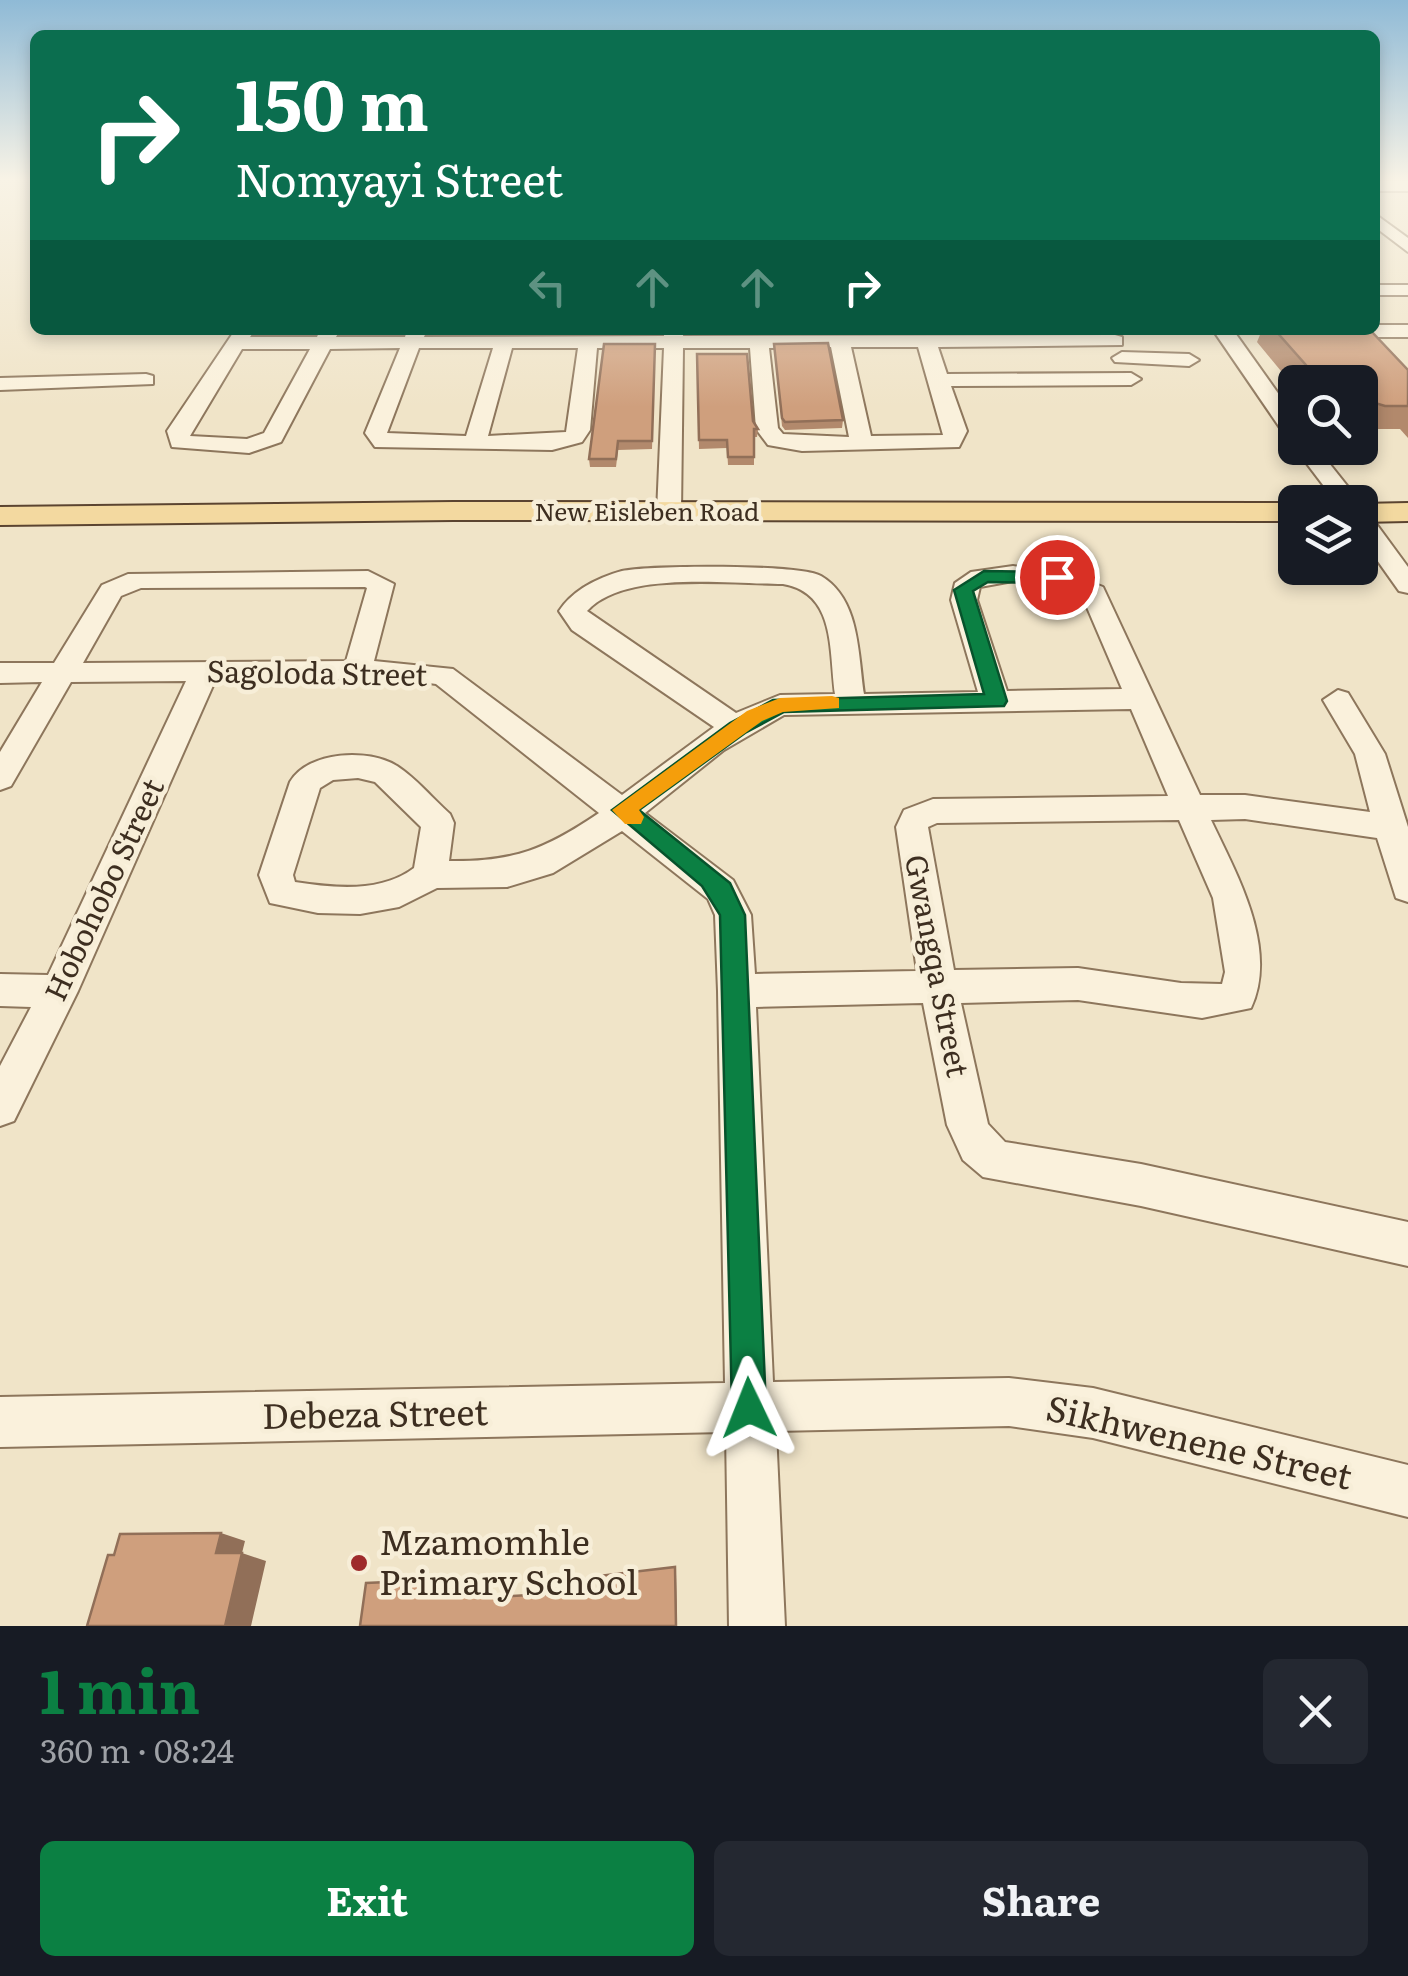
<!DOCTYPE html>
<html lang="en">
<head>
<meta charset="utf-8">
<style>
	:root { --surface:#171b24; --page:#242831; --text:#f1f3f6; --muted:#9ea1a6; --accent:#0b8043 }
	body { margin:0; font-family:Literata,serif; background:var(--page); color:var(--text); height:100vh; display:flex; flex-direction:column; font-size:38px; white-space:nowrap }
	* { box-sizing:border-box; margin:0 }
	p { font-size:32px; color:var(--muted) }
	.icon { flex:none; width:55px; height:55px; fill:none; stroke:currentColor; stroke-width:2; stroke-linecap:round; stroke-linejoin:round }
	.map { position:relative; height:1626px; overflow:hidden }
	.panel { display:flex; flex-direction:column; background:var(--surface); flex:1 }
	.panel>* { flex:none }
	.top-card { position:absolute; left:30px; top:30px; width:1350px; height:305px; border-radius:15px; box-shadow:0 5px 15px #0003; background:#0b6e4f; color:#fff; overflow:hidden }
	.buttons { position:absolute; left:1278px; top:365px; display:grid; gap:20px }
	.buttons a { display:grid; place-items:center; width:100px; height:100px; border-radius:15px; background:var(--surface); box-shadow:0 5px 15px #0003; font-size:50px }
	.pin { position:absolute; display:grid; place-items:center; width:85px; height:85px; color:#fff; margin:-42px; border:5px solid #fff; border-radius:50%; box-shadow:0 2px 10px #0007 }
	.me { position:absolute; width:110px; margin:-55px; rotate:358deg; stroke-linejoin:round; filter:drop-shadow(0 0 8px #0008) }
	.turn { display:flex; align-items:center; gap:35px; height:210px; padding:0 40px; font-size:45px }
	.turn .icon { width:130px; height:130px; stroke-width:2.5 }
	.turn b { display:block; font-size:70px; line-height:85px }
	.lanes { display:flex; align-items:center; height:95px; padding:0 40px; background:#0003; justify-content:center; gap:50px; direction:ltr }
	.lanes .off { opacity:.35 }
	.round { display:grid; place-items:center; flex:none; width:105px; height:105px; border-radius:15px; background:var(--page) }
	.head { display:flex; align-items:center; justify-content:space-between; height:170px; padding:0 40px }
	h1 { font-size:60px; font-weight:700; line-height:75px; color:var(--accent) }
	.action { display:flex; gap:20px; margin-top:auto; padding:20px 40px }
	.action a { flex:1; height:115px; border-radius:15px; background:var(--accent); color:#fff; font-size:40px; font-weight:700; line-height:115px; text-align:center }
	.action a+a { background:var(--page); color:var(--text) }
	.map>svg:first-child { display:block }
</style>
</head>
<body>
<div class="map">
<svg width="1408" height="1626" viewBox="0 0 1408 1626">
	<rect width="100%" height="100%" fill="#f0e4c8"/>
	<g fill="none" stroke-linecap="round" stroke-linejoin="round">
		<!-- minor casing -->
		<g stroke="#8d765c" stroke-width="4">
			<g id="minor">
				<rect x="1375" y="181" width="33" height="10"/>
				<polygon points="1375,214 1408,238 1408,252 1375,227"/>
				<rect x="1375" y="285" width="33" height="10"/>
				<polygon points="1375,325 1408,325 1408,337 1294,337 1284,331 1375,330"/>
				<path d="M235 330H255L250 337H317L320 330H340L336 337H405L407 330H427L424 337 664 336V330H684L683 336 1115 335 1122 337V345L938 347 947 374 1131 373 1141 379 1131 385 951 386 967 431 959 447 802 451 768 445 756 429 750 348H683L681 513 669 520 657 513 664 348H597L590 430 582 442 552 450 375 447 365 433 400 348 330 349 281 442 249 453 172 447 167 431ZM831 347 849 437 783 434 778 428 769 348ZM851 347H918L943 435 871 436ZM419 348H493L466 436 387 433ZM512 348H578L566 432 488 436ZM242 349H310L264 433 247 439 190 436Z"/>
				<polygon points="1213,330 1233,330 1295,417 1295,440 1287,438"/>
				<polygon points="1122,352 1189,354 1199,360 1189,366 1115,362 1112,358"/>
				<polygon points="146,374 153,376 153,384 0,390 0,378"/>
				<polygon points="1295,448 1317,448 1360,502 1336,502"/>
				<polygon points="1360,512 1369,514 1408,567 1408,593 1399,591 1360,536"/>
				<path d="M1013 566 1067 573 1103 587 1200 795H1245L1370 812 1355 754 1323 700 1338 690 1348 693 1385 754 1408 827V902L1396 898 1377 838 1245 819 1211 820C1236 873 1279 948 1251 1008L1202 1018 1078 1000 961 1003 988 1124 1005 1142 1141 1164 1408 1222V1266L1141 1206 983 1177 963 1160 947 1125 923 1003 756 1007 773 1382 1009 1378 1093 1388 1408 1465V1517L1093 1438 1009 1426 776 1431 785 1626H729L726 1432 0 1447V1397L725 1383 718 991 715 915 708 899 622 831 553 873 507 887 437 888 399 907 360 914 318 913 270 903 259 875 290 782C308 751 369 748 397 766 416 778 433 799 450 814L454 823 449 861C514 862 546 849 599 813L436 684 402 679 215 681 78 991 14 1121 0 1126V1066L31 1007 0 1006V974L48 975 186 681 71 682 11 786 0 790V752L42 682 0 683V663H54L102 585 128 574 368 571 394 584 374 661 453 669 622 795 714 727 572 630 559 611C573 590 597 578 622 571 648 565 800 564 821 576 860 599 858 654 864 694L978 692 951 600 955 583 971 572ZM1013 581 1050 585 1083 598 1122 689 1007 691 977 600 980 587ZM783 584C836 593 829 650 835 694L780 695 736 713 587 611C624 570 729 584 783 584ZM141 588 365 587 367 588 346 661 83 663 121 596ZM1131 709 1168 796 933 799 904 810 896 827 917 971 755 974 751 915 733 880 645 813 724 750 784 715ZM358 778 375 782 421 827 414 868C381 893 334 888 295 882L293 875 320 788 333 780ZM1179 820 1213 898 1225 972 1222 984 1181 983 1078 968 954 970 928 827 937 823Z"/>
			</g>
		</g>
		<!-- major casing -->
		<g stroke="#5b4430" stroke-width="4">
			<g id="major">
				<polygon points="453,502 1295,503 1295,521 453,520 0,525 0,507"/>
				<polygon points="1408,503 1408,521 1360,522 1360,504"/>
			</g>
		</g>
		<!-- minor -->
		<use href="#minor" fill="#faf1dc" fill-rule="evenodd"/>
		<!-- major -->
		<use href="#major" fill="#f3d9a0" fill-rule="evenodd"/>
	</g>
	<!-- wall -->
	<g fill="#b2896c">
		<rect x="430" y="330" width="201" height="2"/>
		<polygon points="1262,330 1308,330 1408,370 1408,438 1400,429 1373,429 1363,427 1360,424 1360,382 1295,382 1295,388 1257,342"/>
		<polygon points="655,344 652,449 618,450 616,467 590,467 589,459"/>
		<polygon points="774,344 843,420 842,428 785,430 782,426"/>
		<polygon points="697,354 758,429 757,437 754,437 754,465 728,465 727,448 699,449"/>
	</g>
	<!-- shaded-wall -->
	<g fill="#916f58">
		<polygon points="221,1533 245,1541 242,1553 266,1561 251,1626 225,1626 216,1553"/>
		<polygon points="675,1567 676,1574 677,1626 676,1626"/>
		<polygon points="478,1578 489,1584 488,1603 476,1598"/>
	</g>
	<!-- building -->
	<g fill="#cf9f7d" stroke="#916f58" stroke-width="2.5">
		<polygon points="1275,330 1371,331 1408,370 1408,406 1385,406 1375,403 1363,389 1360,389 1360,382 1321,382"/>
		<polygon points="828,343 843,420 785,422 782,418 774,344"/>
		<polygon points="604,344 655,344 652,441 618,441 616,459 589,459"/>
		<polygon points="697,354 747,354 753,421 758,429 754,429 754,457 728,457 727,440 699,440"/>
		<polygon points="221,1533 216,1553 242,1553 225,1626 87,1626 108,1555 114,1555 120,1534"/>
		<polygon points="675,1567 676,1626 360,1626 366,1583 478,1578 476,1598 598,1591 598,1576"/>
	</g>
	<!-- sky -->
	<linearGradient id="sky" x2="0" y2="1"><stop stop-color="#8fbad6"/><stop offset="0.44" stop-color="#f8f3e6"/><stop offset="1" stop-color="#f8f3e6" stop-opacity="0"/></linearGradient>
	<rect width="1408" height="407" fill="url(#sky)"/>
	<!-- route -->
	<polygon fill="#0b8043" stroke="#07532c" stroke-width="2.5" points="984,571 1057,572 1066,577 1057,583 988,582 973,591 1007,701 1004,706 784,712 745,733 639,810 730,883 745,915 766,1408 761,1420 749,1425 737,1420 732,1408 720,915 702,886 612,810 730,723 773,700 984,694 954,590"/>
	<!-- slow -->
	<polygon fill="#f59e0b" points="832,696 839,698 839,708 783,712 762,721 639,810 644,817 641,824 625,824 612,810 747,711 780,698"/>
	<!-- markers -->
	<circle fill="#9e2a2b" stroke="#f7eed8" stroke-width="4" cx="359" cy="1563" r="10"/>
	<g text-anchor="middle" stroke-width="9" stroke-linejoin="round" paint-order="stroke">
		<!-- far-street labels -->
		<g font-size="25" fill="#3d2e20" stroke="#f7eed8">
			<text x="647" y="521">New Eisleben Road</text>
		</g>
		<!-- street labels -->
		<g font-size="30" fill="#3d2e20" stroke="#f7eed8">
			<text transform="translate(317 674) rotate(1)" y="10">Sagoloda Street</text>
			<text transform="translate(105 890) rotate(-65)" y="10">Hobohobo Street</text>
			<text transform="translate(936 966) rotate(79)" y="10">Gwangqa Street</text>
		</g>
		<!-- near-street labels -->
		<g font-size="35" fill="#3d2e20" stroke="#f7eed8">
			<text transform="translate(375 1415) rotate(-1)" y="12">Debeza Street</text>
			<text transform="translate(1199 1443) rotate(13)" y="12">Sikhwenene Street</text>
		</g>
		<!-- near-poi labels -->
		<g font-size="35" fill="#3d2e20" stroke="#f7eed8" text-anchor="start">
			<text x="379" y="1555">Mzamomhle<tspan x="379" dy="40">Primary School</tspan></text>
		</g>
	</g>
</svg>
<div class="buttons">
<a><svg class="icon" aria-label="search" viewBox="0 0 24 24"><circle cx="10" cy="10" r="6"/><path d="M15 15l6 6"/></svg></a>
<a><svg class="icon" aria-label="layers" viewBox="0 0 24 24"><path d="M12 4l9 5-9 5-9-5zM3 14l9 5 9-5"/></svg></a>
</div>
<div class="pin" style="left:1057px;top:577px;background:#d93025"><svg class="icon" aria-label="arrive" viewBox="0 0 24 24"><path d="M6 21V4h12l-3 4 3 4H6"/></svg></div>
<svg class="me" style="left:749px;top:1408px" viewBox="-20 -20 40 40"><path d="M0-17L14 15 0 8-14 15z" fill="#0b8043" stroke="#fff" stroke-width="4"/></svg>
<div class="top-card">
<div class="turn"><svg class="icon" aria-label="right" viewBox="0 0 24 24"><path d="M7 20v-9h11M14 6l5 5-5 5"/></svg><div><b>150 m</b>Nomyayi Street</div></div>
<div class="lanes"><svg class="icon off" aria-label="left" viewBox="0 0 24 24"><path d="M17 20v-9H6M10 6l-5 5 5 5"/></svg><svg class="icon off" aria-label="ahead" viewBox="0 0 24 24"><path d="M12 20V5M6 11l6-6 6 6"/></svg><svg class="icon off" aria-label="ahead" viewBox="0 0 24 24"><path d="M12 20V5M6 11l6-6 6 6"/></svg><svg class="icon" aria-label="right" viewBox="0 0 24 24"><path d="M7 20v-9h11M14 6l5 5-5 5"/></svg></div>
</div>
</div>
<section class="panel">
<div class="head"><div><h1>1 min</h1><p>360 m · 08:24</p></div><a class="round"><svg class="icon" aria-label="close" viewBox="0 0 24 24"><path d="M6 6l12 12M18 6L6 18"/></svg></a></div>
<div class="action"><a>Exit</a><a>Share</a></div>
</section>
</body>
</html>
